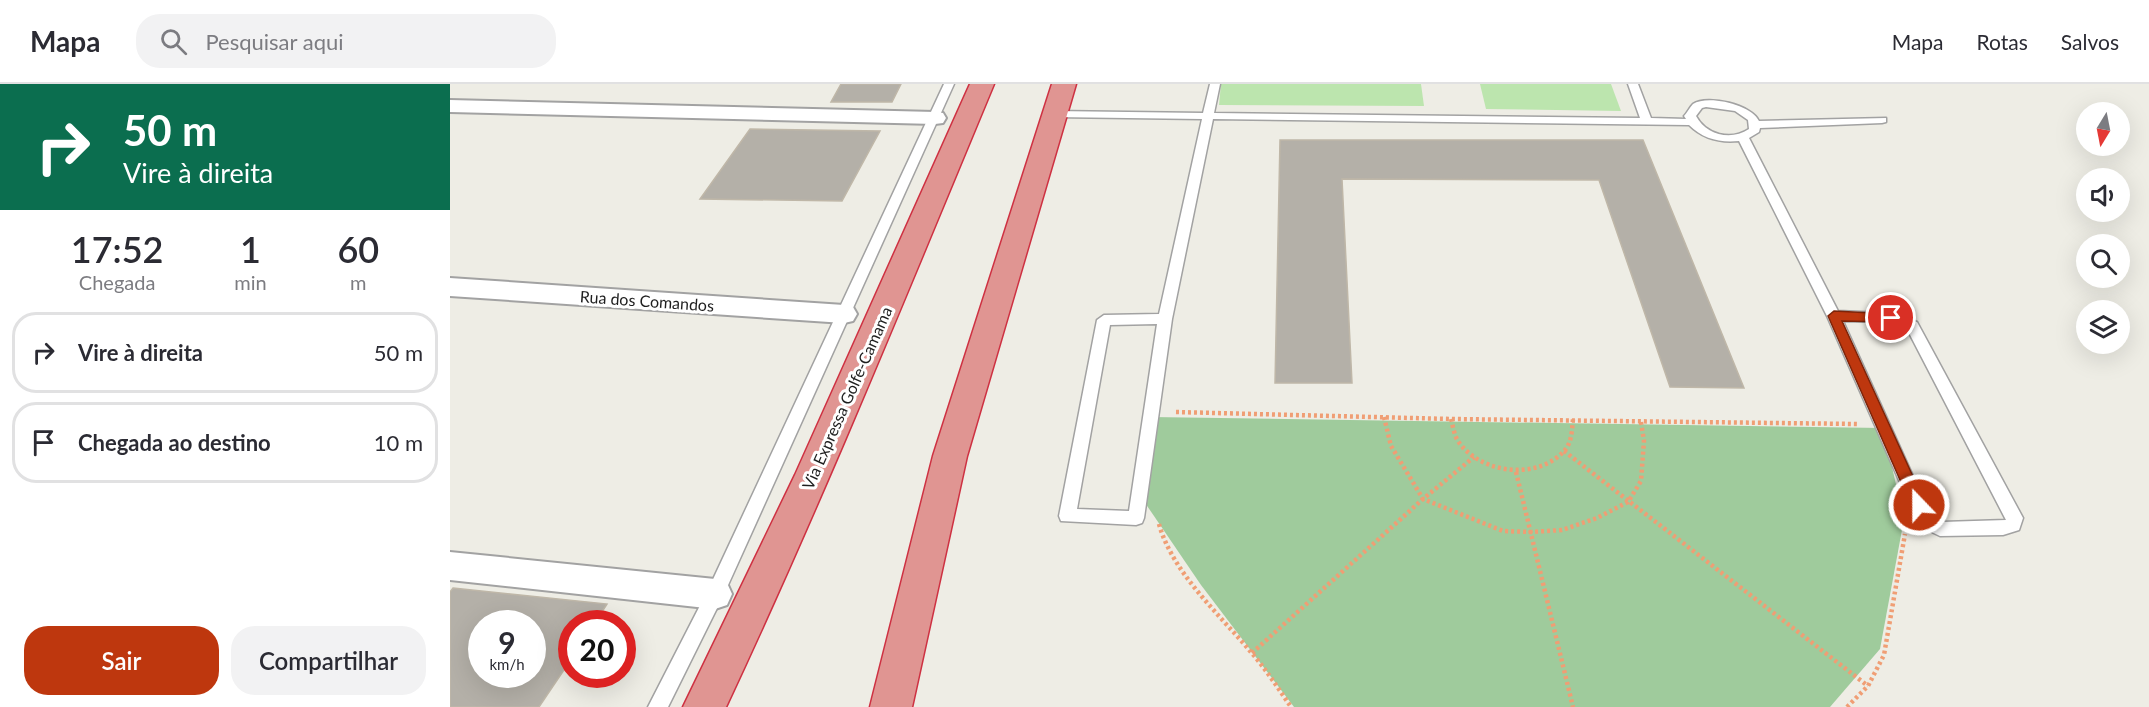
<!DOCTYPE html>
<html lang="pt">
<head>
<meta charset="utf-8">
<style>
	:root { --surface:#fff; --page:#f2f2f3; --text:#2b2b33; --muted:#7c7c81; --line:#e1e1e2; --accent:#be370e }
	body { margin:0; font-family:Lato,sans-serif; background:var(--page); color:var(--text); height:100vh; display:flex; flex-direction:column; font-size:22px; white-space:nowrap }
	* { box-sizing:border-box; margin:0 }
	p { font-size:20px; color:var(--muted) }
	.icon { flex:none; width:33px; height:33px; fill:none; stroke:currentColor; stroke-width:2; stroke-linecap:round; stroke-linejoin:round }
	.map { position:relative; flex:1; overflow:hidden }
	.drawer { display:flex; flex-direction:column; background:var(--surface); width:450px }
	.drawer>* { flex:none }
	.hud { background:#0b6e4f; color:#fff; overflow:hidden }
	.needle { width:39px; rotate:190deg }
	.tools { position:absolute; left:1626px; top:18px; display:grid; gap:12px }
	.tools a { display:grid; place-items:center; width:54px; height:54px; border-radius:50%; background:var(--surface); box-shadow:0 6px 24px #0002; font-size:30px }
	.speed { position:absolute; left:18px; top:526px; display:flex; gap:12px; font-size:30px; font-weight:700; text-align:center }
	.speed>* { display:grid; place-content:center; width:78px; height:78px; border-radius:50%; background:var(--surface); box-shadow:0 6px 24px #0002; line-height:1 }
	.speed small { font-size:15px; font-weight:400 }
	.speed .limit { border:9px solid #d22; background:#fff; color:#111 }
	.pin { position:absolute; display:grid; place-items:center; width:51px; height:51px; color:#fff; margin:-26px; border:3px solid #fff; border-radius:50%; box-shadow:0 2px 6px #0007 }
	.me { position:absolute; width:66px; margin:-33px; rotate:338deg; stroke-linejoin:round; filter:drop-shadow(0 0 4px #0008) }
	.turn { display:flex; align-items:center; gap:21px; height:126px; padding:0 24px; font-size:27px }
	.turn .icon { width:78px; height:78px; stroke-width:2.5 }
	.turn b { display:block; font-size:42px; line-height:51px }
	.eta { display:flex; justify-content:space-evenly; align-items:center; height:102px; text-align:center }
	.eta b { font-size:36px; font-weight:600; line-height:42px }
	.button { display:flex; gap:12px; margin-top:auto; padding:12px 24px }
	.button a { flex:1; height:69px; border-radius:24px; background:var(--accent); color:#fff; font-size:24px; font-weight:600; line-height:69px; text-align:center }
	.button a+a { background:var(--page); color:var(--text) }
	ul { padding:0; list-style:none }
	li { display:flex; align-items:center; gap:18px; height:81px; margin:0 12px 9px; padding:0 12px; border:3px solid var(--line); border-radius:24px }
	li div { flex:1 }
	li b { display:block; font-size:22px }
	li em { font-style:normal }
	header { display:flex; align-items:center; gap:36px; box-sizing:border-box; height:84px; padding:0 30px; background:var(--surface); border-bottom:2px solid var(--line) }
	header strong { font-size:28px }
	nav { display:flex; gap:33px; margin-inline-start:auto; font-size:21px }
	.search { width:420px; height:54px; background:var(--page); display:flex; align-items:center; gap:15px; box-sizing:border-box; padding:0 21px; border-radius:24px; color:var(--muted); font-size:22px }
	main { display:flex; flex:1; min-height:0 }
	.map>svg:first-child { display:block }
</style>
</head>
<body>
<header>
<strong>Mapa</strong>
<div class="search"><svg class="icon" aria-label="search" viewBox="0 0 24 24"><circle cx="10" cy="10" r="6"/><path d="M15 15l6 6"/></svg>Pesquisar aqui</div>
<nav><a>Mapa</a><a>Rotas</a><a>Salvos</a></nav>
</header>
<main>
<section class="drawer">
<div class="hud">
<div class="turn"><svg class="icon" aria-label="right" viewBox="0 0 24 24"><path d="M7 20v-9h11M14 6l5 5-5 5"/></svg><div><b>50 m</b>Vire à direita</div></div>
</div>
<div class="eta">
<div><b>17:52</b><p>Chegada</p></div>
<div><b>1</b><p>min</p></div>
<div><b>60</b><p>m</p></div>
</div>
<ul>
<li><svg class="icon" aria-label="right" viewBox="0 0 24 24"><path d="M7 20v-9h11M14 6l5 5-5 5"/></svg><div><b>Vire à direita</b></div><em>50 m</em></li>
<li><svg class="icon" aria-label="arrive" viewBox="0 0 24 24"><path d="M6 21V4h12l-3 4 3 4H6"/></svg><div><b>Chegada ao destino</b></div><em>10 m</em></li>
</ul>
<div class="button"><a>Sair</a><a>Compartilhar</a></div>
</section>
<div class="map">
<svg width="1699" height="623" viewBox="0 0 1699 623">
	<rect width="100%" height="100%" fill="#eeede5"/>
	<!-- grass -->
	<g fill="#bce5ae">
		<polygon points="771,0 971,0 974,22 769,21"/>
		<polygon points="1030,0 1161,0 1171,27 1036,25"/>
	</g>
	<!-- forest -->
	<polygon fill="#9fcb9c" points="701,333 1433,344 1454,435 1430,565 1380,623 844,623 751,501 689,410"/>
	<!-- building -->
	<g fill="#b4b0a8" stroke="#bfb7a8" stroke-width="1.5" fill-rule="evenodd">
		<polygon points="391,0 451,0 442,18 381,18"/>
		<polygon points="300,45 430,47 392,117 250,115"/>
		<polygon points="830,56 1193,56 1294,304 1220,303 1149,96 892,95 902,299 825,299"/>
		<path d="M3 504 157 520 144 540H122V574L89 623H0V508ZM32 540H82V591H32Z"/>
	</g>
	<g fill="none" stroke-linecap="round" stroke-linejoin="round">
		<!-- lane casing -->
		<g stroke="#a2a2a2" stroke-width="3">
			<g id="lane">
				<polygon points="494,0 504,0 274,510 218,623 198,623 259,504"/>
				<path d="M760 0H770L764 29 1190 34 1178 0H1188L1201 34 1236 35 1234 32C1237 29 1240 23 1243 20 1258 10 1302 21 1309 37L1436 34V38L1432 39 1310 44 1309 48 1299 54 1388 227 1434 229 1467 238 1573 434 1569 446 1553 451 1490 452 1469 442 1377 232 1289 57C1270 59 1253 55 1239 41L763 35 722 235 694 434 692 439 686 441 611 437 609 432 647 236 654 231 709 230 752 35 603 33 597 30 603 27 753 29ZM1256 23 1285 27 1298 36 1299 45C1281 57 1256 51 1246 32L1252 24ZM1393 237 1434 238 1457 245 1556 436 1492 438 1481 432ZM707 240 679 427 627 425 660 241Z"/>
			</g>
		</g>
		<!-- street casing -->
		<g stroke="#a2a2a2" stroke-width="4">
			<g id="street">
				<polygon points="0,16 485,28 493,29 496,34 493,39 485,40 0,28"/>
				<polygon points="0,194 394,221 403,223 407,230 403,237 394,239 0,212"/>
				<polygon points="0,468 265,495 277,499 282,510 277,521 265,525 0,496"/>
			</g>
		</g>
		<!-- highway casing -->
		<g stroke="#ce3142" stroke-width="3">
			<g id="highway">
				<path d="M520 0H544C457 209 372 418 276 623H233L345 391Z"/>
				<polygon points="602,0 626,0 517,372 462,623 420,623 483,372"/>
			</g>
		</g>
		<!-- path -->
		<g stroke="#f09e74" stroke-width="4.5" stroke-dasharray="3 3" stroke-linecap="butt">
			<polyline points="726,328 1001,335 1408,340"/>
			<polyline points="934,333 941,362 973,415 1053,447 1081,448 1112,446 1147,434 1178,418 1191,397 1194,357 1191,338"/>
			<path d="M1001 335C1003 342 1004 351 1008 357 1030 390 1088 397 1115 366 1122 358 1122 345 1123 335"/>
			<polyline points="1114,367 1418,602"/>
			<polyline points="1066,388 1123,623"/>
			<path d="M709 440C722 488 769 530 800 567 815 584 828 604 841 623"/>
			<polyline points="802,569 973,415 1024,373"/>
			<polyline points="1397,623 1418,602 1434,571 1455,450"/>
		</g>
		<!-- lane -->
		<use href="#lane" fill="#fff" fill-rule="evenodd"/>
		<!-- street -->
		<use href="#street" fill="#fff" fill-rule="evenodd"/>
		<!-- highway -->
		<use href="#highway" fill="#e09592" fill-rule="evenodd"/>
	</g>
	<!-- route -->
	<polygon fill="#be370e" stroke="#7c2409" stroke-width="1.5" points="1384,227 1441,230 1447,234 1441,238 1392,237 1476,421 1474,426 1469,427 1463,426 1461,421 1378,232"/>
	<g text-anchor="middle" stroke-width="6" stroke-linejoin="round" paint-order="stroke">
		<!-- street labels -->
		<g font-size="16" fill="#1e1e1e" stroke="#fff">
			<text transform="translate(197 217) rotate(4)" y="6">Rua dos Comandos</text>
			<text transform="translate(397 314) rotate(-66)" y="6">Via Expressa Golfe-Camama</text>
		</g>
	</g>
</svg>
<div class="tools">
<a><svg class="needle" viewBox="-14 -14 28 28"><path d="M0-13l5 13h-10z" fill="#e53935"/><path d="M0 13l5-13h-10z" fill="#7c7c81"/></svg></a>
<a><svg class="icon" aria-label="sound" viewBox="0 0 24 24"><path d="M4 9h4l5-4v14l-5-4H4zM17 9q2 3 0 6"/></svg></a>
<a><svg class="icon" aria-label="search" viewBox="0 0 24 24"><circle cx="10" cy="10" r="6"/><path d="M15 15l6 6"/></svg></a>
<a><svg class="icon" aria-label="layers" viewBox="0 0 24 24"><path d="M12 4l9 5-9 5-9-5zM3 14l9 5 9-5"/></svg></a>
</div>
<div class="speed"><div>9<small>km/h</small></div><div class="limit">20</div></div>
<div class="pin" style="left:1441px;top:234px;background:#d93025"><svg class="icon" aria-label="arrive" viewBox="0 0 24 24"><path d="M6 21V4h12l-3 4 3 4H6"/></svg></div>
<svg class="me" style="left:1469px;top:421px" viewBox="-20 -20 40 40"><circle r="17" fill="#be370e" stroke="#fff" stroke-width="3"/><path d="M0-11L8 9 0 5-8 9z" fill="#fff"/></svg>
</div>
</main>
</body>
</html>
